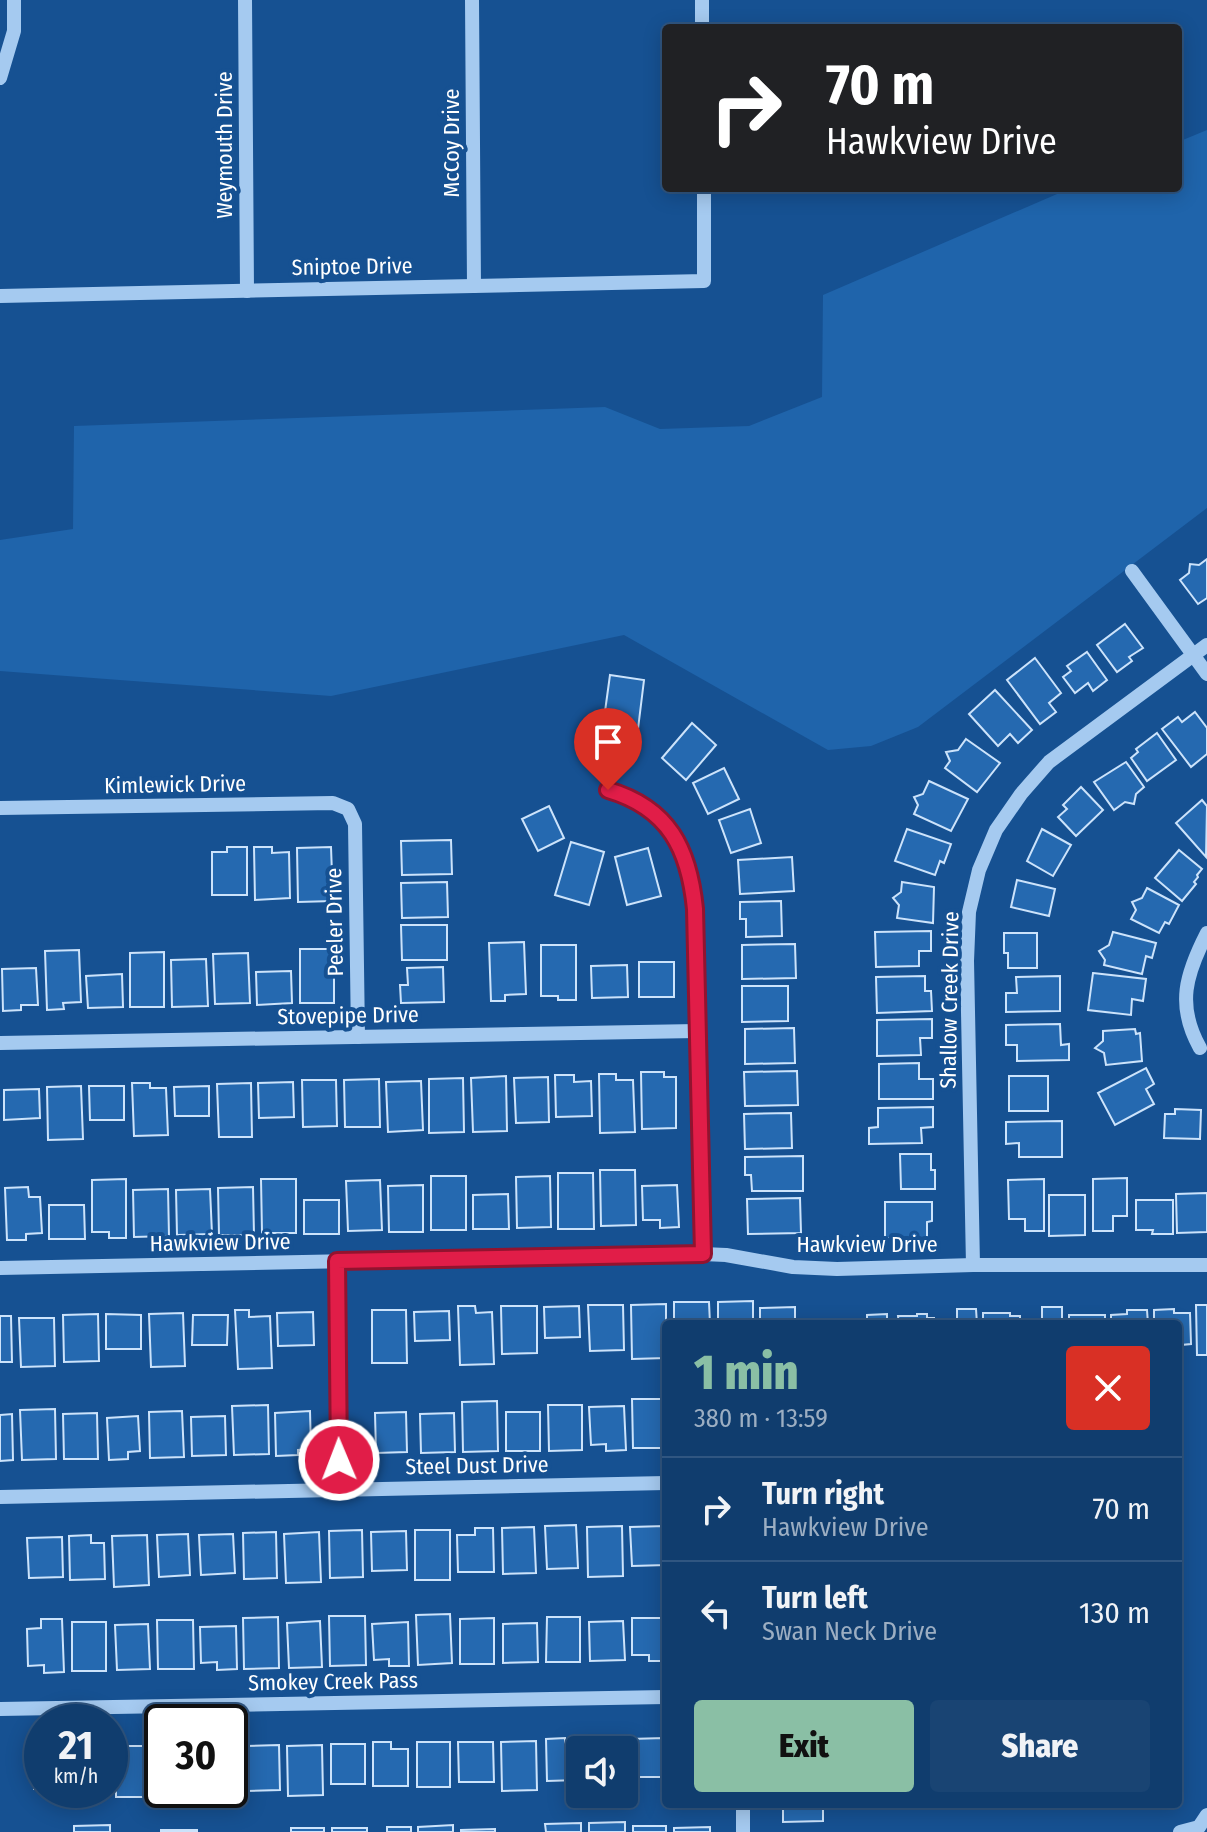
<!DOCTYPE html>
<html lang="en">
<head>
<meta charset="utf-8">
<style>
	:root { --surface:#103d6e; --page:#194473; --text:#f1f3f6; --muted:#9caec2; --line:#305681; --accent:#8abfa5 }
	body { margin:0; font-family:"Fira Sans Condensed",sans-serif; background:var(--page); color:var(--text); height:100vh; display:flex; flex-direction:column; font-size:30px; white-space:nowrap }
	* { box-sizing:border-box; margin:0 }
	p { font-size:26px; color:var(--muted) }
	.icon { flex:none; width:44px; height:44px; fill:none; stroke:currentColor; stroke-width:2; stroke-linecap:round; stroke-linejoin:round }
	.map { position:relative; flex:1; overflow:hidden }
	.side { position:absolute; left:662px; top:1320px; width:520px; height:488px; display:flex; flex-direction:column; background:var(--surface); border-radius:8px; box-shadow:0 4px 20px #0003,0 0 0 2px var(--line) }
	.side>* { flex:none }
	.guide { position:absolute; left:662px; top:24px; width:520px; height:168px; border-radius:8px; box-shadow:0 4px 20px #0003,0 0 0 2px var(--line); background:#202124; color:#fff; overflow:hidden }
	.controls { position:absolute; left:566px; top:1736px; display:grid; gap:16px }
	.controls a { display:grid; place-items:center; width:72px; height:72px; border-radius:8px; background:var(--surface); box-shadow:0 4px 20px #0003,0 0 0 2px var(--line); font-size:40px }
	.speed { position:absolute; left:24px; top:1704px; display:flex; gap:16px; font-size:40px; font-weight:700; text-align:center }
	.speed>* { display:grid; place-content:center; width:104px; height:104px; border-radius:50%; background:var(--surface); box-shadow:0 4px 20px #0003,0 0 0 2px var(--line); line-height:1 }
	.speed small { font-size:20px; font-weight:400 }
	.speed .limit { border:4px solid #111; border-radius:12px; background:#fff; color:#111 }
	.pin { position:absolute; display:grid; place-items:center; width:68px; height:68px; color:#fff; margin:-82px -34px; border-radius:50% 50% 50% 0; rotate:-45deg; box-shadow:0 0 8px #0007 }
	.pin .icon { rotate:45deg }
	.me { position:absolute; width:88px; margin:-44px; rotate:359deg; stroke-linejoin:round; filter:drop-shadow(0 0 6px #0008) }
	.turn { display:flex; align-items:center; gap:28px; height:168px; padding:0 32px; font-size:36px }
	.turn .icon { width:104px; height:104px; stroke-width:2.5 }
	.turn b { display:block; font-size:56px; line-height:68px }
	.round { display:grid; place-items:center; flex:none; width:84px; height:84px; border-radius:8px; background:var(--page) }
	.head { display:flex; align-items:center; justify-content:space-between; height:136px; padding:0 32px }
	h1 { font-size:48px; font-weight:800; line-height:60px; color:var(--accent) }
	.primary-button { display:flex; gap:16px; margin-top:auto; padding:16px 32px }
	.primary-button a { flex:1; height:92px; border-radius:8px; background:var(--accent); color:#111; font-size:32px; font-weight:800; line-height:92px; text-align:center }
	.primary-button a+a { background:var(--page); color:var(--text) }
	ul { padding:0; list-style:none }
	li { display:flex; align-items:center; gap:24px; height:104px; padding:0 32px; border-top:2px solid var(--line) }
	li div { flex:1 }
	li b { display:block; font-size:30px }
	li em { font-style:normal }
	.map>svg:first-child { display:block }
</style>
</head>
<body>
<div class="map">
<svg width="1207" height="1832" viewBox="0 0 1207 1832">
	<rect width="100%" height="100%" fill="#165192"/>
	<!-- green -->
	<polygon fill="#1f64ab" points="1207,130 1207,508 918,727 871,746 828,750 624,635 331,696 0,671 0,540 73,529 74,426 605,407 660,429 749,426 822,397 823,295 1071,188 1178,188 1178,142"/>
	<!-- building -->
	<g fill="#2569b0" stroke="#cce3fb" stroke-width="2">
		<polygon points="1207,559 1207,598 1198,604 1180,580 1189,573 1190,564 1199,565"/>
		<polygon points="1125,624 1143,648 1129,657 1132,661 1117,672 1097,645"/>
		<polygon points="1087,652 1107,680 1093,691 1088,683 1075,693 1063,677 1071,671 1067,666"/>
		<polygon points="1035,658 1061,693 1049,703 1056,712 1040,724 1007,680"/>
		<polygon points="610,675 644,680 637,737 625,736 626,729 603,726"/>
		<polygon points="995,690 1032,730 1018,743 1010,734 998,746 969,714"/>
		<polygon points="1195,712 1207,728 1207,754 1191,767 1162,729 1178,717 1182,722"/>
		<polygon points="692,723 716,745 686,780 662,758"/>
		<polygon points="1157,733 1176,760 1147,781 1131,758 1138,752 1136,749"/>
		<polygon points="966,739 1000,763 977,792 945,768 950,761 946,752 958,750"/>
		<polygon points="1126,762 1144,787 1136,794 1134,804 1125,802 1114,810 1094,782"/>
		<polygon points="724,768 739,799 708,814 693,783"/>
		<polygon points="929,781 968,799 951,831 914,814 918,805 914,797 923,794"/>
		<polygon points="1081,787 1103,810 1076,836 1058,817 1067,809 1063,805"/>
		<polygon points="1202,800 1207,806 1206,857 1176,823"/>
		<polygon points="549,806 564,838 538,851 522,819"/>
		<polygon points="750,809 761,843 731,853 719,820"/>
		<polygon points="907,829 951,844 944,863 940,861 935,875 895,861"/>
		<polygon points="1042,829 1071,845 1053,876 1027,861"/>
		<polygon points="451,840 452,874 402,875 401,841"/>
		<polygon points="571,842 604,852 589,905 555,895"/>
		<polygon points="227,847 247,847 247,895 212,895 212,852 227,852"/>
		<polygon points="254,847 272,847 272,853 289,852 290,898 255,900"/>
		<polygon points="331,847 333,901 298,902 297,848"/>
		<polygon points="648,848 661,896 627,905 615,857"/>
		<polygon points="1179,850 1202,869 1197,875 1198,877 1194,882 1196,884 1182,901 1155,878"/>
		<polygon points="792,857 794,891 740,894 738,860"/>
		<polygon points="1017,880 1055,889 1049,916 1011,907"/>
		<polygon points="447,882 448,917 402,918 401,883"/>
		<polygon points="902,882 934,887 933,923 897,918 899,905 893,898 901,892"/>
		<polygon points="1147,888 1179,905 1169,924 1165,922 1159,933 1131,919 1136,910 1132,902 1142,898"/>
		<polygon points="781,901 782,936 746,937 746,919 740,919 740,902"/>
		<polygon points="401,925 447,925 447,960 402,960"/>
		<polygon points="931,931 931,951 919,951 919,966 876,967 875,932"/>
		<polygon points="1113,932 1156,943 1152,958 1146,956 1142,974 1104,965 1105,960 1099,951 1109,945"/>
		<polygon points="1004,933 1037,933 1037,968 1008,968 1008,953 1004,953"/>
		<polygon points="524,942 526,994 505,995 505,1001 491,1001 489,943"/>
		<polygon points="795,944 796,978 742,979 742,945"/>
		<polygon points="541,945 576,945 576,1000 558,1000 558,996 541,996"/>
		<rect x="300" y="949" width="34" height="54"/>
		<polygon points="79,950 81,1002 63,1003 64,1009 47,1010 45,951"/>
		<polygon points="164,952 164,1007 130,1007 130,953"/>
		<polygon points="248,953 250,1003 215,1004 213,954"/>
		<polygon points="206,959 208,1006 172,1007 171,960"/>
		<rect x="639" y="962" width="35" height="35"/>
		<polygon points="627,965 628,997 592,998 591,966"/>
		<polygon points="443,967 444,1002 401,1003 400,985 408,985 407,968"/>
		<polygon points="36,968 38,1005 21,1005 21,1010 3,1011 2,969"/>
		<polygon points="291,971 292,1003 257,1005 256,972"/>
		<polygon points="1093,973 1146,979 1143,1001 1132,999 1131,1015 1088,1010"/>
		<polygon points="122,974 123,1007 88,1008 86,976"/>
		<polygon points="925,976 925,991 931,991 932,1011 877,1013 876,977"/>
		<polygon points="1060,976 1060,1011 1006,1012 1006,993 1017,993 1016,977"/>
		<polygon points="742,986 788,986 788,1021 742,1022"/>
		<polygon points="932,1019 932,1038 920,1038 921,1055 877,1056 877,1020"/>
		<polygon points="1060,1024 1061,1045 1069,1044 1069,1060 1017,1061 1017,1045 1006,1045 1006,1025"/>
		<polygon points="794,1028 795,1063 745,1064 745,1029"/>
		<polygon points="1135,1029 1136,1034 1140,1033 1142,1061 1106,1065 1104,1053 1095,1048 1103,1041 1103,1031"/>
		<polygon points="919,1063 919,1079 933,1079 933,1099 879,1099 879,1064"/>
		<polygon points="1146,1068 1154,1084 1146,1089 1154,1104 1115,1125 1098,1093"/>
		<polygon points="797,1071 798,1105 745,1106 744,1072"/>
		<polygon points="641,1072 664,1072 664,1077 676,1077 676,1128 642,1129"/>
		<polygon points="599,1074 616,1074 616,1080 633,1080 635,1132 600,1133"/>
		<polygon points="555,1075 574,1075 574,1082 591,1081 592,1116 556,1117"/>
		<polygon points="506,1076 507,1131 473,1132 471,1078"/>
		<rect x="1009" y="1076" width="39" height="35"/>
		<polygon points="548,1077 549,1122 516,1123 514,1078"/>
		<polygon points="463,1078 464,1132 429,1133 429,1079"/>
		<polygon points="379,1079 380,1127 345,1127 344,1080"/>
		<polygon points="302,1080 336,1080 337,1126 303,1127"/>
		<polygon points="421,1081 423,1130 388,1132 386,1082"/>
		<polygon points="293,1082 294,1117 259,1118 258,1083"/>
		<polygon points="132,1083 150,1083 150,1088 166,1088 168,1135 134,1136"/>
		<polygon points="251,1083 252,1137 219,1137 217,1084"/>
		<polygon points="81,1086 83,1139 48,1140 47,1087"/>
		<polygon points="89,1086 124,1086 124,1120 90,1120"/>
		<polygon points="209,1086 209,1116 175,1116 174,1087"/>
		<polygon points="39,1089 40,1118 4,1120 4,1090"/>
		<polygon points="933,1107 933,1127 921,1128 922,1143 869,1144 869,1128 878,1127 878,1108"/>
		<polygon points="1175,1109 1201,1110 1200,1139 1164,1138 1165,1114 1175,1114"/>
		<polygon points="791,1113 792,1148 745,1149 744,1114"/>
		<polygon points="1062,1121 1062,1157 1019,1157 1019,1143 1006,1144 1006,1122"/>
		<polygon points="900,1154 931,1154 931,1170 935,1170 935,1189 901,1189"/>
		<polygon points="803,1156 803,1191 752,1191 751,1175 745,1175 745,1157"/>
		<polygon points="600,1170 635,1170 636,1225 601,1226"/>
		<polygon points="558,1173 593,1173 594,1229 558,1229"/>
		<rect x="431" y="1176" width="35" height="54"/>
		<polygon points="550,1176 551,1227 517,1228 516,1177"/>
		<polygon points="1127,1178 1127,1216 1113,1216 1113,1231 1093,1231 1093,1179"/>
		<polygon points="126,1179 126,1238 109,1238 109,1232 92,1232 92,1180"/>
		<polygon points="261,1179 296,1179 296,1233 262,1233"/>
		<polygon points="1044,1179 1044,1231 1025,1231 1025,1219 1009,1219 1008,1180"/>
		<polygon points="380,1180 382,1230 348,1231 346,1181"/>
		<polygon points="423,1185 423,1232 389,1232 388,1186"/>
		<polygon points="677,1185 679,1227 660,1228 660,1220 643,1220 642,1186"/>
		<polygon points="28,1187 29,1197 40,1197 42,1233 26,1234 26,1240 7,1240 5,1188"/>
		<polygon points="253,1187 254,1235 219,1235 218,1188"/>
		<polygon points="168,1189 169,1236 134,1237 133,1190"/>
		<polygon points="210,1189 212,1234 177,1235 176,1190"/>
		<polygon points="1207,1193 1207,1232 1177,1233 1176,1194"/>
		<polygon points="508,1194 509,1229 473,1229 473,1195"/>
		<polygon points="1049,1195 1085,1195 1085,1235 1049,1236"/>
		<polygon points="800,1198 801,1233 748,1234 747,1199"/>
		<rect x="304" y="1200" width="35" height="34"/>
		<polygon points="1136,1200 1173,1200 1173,1234 1152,1234 1153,1230 1136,1230"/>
		<polygon points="885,1202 932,1202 932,1221 927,1222 927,1238 885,1238"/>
		<polygon points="49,1205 84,1205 85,1239 49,1239"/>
		<polygon points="753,1301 753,1324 718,1324 718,1302"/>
		<polygon points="674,1302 709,1302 710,1324 674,1324"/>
		<polygon points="666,1304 666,1358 632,1359 631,1305"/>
		<polygon points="588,1305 623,1305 624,1350 590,1351"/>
		<polygon points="1196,1305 1207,1305 1207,1355 1197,1355"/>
		<polygon points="458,1306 475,1306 476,1313 492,1312 494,1364 460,1365"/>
		<polygon points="501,1306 537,1306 537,1353 502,1354"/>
		<polygon points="579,1306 580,1337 545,1338 544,1307"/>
		<polygon points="795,1307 795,1324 760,1324 760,1308"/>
		<polygon points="1042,1307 1062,1307 1062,1324 1027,1324 1027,1321 1042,1321"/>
		<polygon points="957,1309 976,1309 977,1324 941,1324 957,1322"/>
		<polygon points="1174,1309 1174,1313 1190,1313 1191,1344 1181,1345 1178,1348 1178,1324 1154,1324 1154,1310"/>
		<polygon points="235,1310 249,1310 249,1317 270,1316 272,1368 238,1369"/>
		<polygon points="372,1310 406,1310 407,1363 372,1363"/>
		<polygon points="1127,1310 1147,1310 1148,1324 1111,1324 1111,1315 1127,1314"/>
		<polygon points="449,1311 450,1340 415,1341 414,1312"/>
		<polygon points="313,1312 314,1345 278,1346 277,1313"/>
		<polygon points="183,1313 185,1366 151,1367 149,1314"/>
		<polygon points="983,1313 1010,1313 1010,1316 1020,1316 1020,1324 983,1324"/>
		<polygon points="98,1314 99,1361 64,1362 63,1315"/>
		<polygon points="106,1314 141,1315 141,1349 106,1349"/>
		<polygon points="887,1314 887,1324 852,1324 852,1319 867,1319 867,1315"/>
		<polygon points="917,1314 927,1314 927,1318 934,1318 934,1324 899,1324 898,1316 917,1316"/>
		<polygon points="193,1315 228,1315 227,1345 192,1345"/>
		<rect x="1069" y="1315" width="36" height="9"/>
		<polygon points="0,1316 11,1316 12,1362 0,1362"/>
		<polygon points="19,1318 54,1318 55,1366 21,1367"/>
		<polygon points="632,1399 666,1399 666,1448 633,1448"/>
		<polygon points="497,1401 498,1451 463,1452 462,1402"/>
		<polygon points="268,1405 269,1454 234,1455 232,1406"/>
		<polygon points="548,1405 582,1405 582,1450 549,1451"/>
		<polygon points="624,1406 626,1450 606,1451 606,1444 591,1445 589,1407"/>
		<polygon points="55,1409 56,1459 22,1460 20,1410"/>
		<polygon points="182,1411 184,1457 150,1458 149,1412"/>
		<polygon points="310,1411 311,1449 298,1450 298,1455 276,1456 275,1413"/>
		<polygon points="406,1412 407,1452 376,1453 375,1413"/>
		<rect x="506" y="1412" width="34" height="39"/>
		<polygon points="97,1413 98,1459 64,1459 63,1414"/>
		<polygon points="454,1413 455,1452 421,1453 420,1414"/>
		<polygon points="12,1414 13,1460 0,1461 0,1415"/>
		<polygon points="138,1416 140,1451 128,1452 128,1459 109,1460 107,1418"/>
		<polygon points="225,1416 226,1455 192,1456 191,1417"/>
		<polygon points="576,1525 578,1568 547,1569 545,1526"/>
		<polygon points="622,1526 623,1576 588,1577 587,1527"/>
		<polygon points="665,1526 666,1565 632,1566 630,1527"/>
		<polygon points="534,1527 536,1573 503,1574 502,1528"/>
		<polygon points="475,1528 493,1528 494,1572 458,1572 457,1535 475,1535"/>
		<polygon points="362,1530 363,1577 330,1578 329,1531"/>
		<rect x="415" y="1530" width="35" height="50"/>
		<polygon points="406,1531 407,1570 372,1571 371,1532"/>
		<polygon points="276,1532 277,1578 244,1579 243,1533"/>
		<polygon points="319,1532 321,1582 286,1583 284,1534"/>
		<polygon points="188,1534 190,1575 159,1577 157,1535"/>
		<polygon points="233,1534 235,1573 201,1575 199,1535"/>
		<polygon points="91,1535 91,1543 104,1543 105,1579 70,1580 69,1536"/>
		<polygon points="147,1535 149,1585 114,1587 112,1536"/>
		<polygon points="62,1537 63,1577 29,1578 27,1538"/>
		<polygon points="450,1614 452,1663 418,1665 416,1615"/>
		<polygon points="329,1616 365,1616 366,1665 330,1666"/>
		<polygon points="278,1617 279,1668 244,1669 243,1618"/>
		<polygon points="547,1617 580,1617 580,1662 546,1662"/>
		<polygon points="494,1618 494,1664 460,1664 460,1619"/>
		<polygon points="632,1618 666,1618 666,1661 649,1661 649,1655 632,1655"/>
		<polygon points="41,1619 62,1619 64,1672 44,1673 44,1665 28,1666 27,1629 41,1628"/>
		<polygon points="157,1620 193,1620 194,1669 158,1669"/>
		<polygon points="320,1621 322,1667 289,1668 287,1623"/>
		<polygon points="623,1621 625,1660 590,1661 589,1622"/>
		<rect x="72" y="1622" width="34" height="49"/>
		<polygon points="408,1622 409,1666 389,1666 389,1659 374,1660 372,1624"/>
		<polygon points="537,1623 538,1662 503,1663 503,1624"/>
		<polygon points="148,1624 150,1669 117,1670 115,1625"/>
		<polygon points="236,1626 237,1669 217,1670 217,1662 201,1663 200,1627"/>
		<polygon points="565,1738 565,1747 578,1746 578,1780 547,1781 546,1739"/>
		<polygon points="664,1738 665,1777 631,1777 630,1739"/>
		<rect x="588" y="1739" width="34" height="11"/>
		<polygon points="536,1741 537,1790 502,1791 501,1742"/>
		<polygon points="373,1742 391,1742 391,1749 408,1749 408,1786 373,1786"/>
		<rect x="417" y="1742" width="33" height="45"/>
		<polygon points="458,1742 493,1742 494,1782 459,1782"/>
		<rect x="331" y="1744" width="34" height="40"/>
		<polygon points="230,1745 234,1745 236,1786 230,1786"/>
		<polygon points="279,1745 280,1790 247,1791 245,1746"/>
		<polygon points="322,1745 323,1795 288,1796 287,1746"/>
		<rect x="116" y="1746" width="36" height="51"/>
		<polygon points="159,1747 162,1747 162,1790 193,1791 161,1792"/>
		<rect x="34" y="1749" width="8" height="40"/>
		<polygon points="76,1790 109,1790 109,1797 76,1798"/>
		<polygon points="783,1804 823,1804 823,1821 783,1822"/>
		<polygon points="625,1822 625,1832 589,1832 589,1823"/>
		<polygon points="581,1823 581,1832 546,1832 545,1824"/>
		<polygon points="110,1825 110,1832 74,1832 74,1826"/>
		<polygon points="453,1825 453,1832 418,1832 418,1827"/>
		<rect x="633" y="1826" width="33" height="6"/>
		<rect x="387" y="1827" width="24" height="5"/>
		<polygon points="710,1827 710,1832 674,1832 674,1828"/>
		<rect x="291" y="1828" width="33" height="4"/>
		<rect x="332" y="1828" width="35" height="4"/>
		<polygon points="495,1829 495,1832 461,1832 461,1830"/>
		<rect x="161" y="1830" width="36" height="2"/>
	</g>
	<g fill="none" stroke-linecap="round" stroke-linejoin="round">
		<!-- minor -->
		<g stroke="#a5caf0" stroke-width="14">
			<polyline points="245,0 247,291"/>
			<polyline points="472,0 474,286"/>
			<polyline points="702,0 702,28"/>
			<polyline points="0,78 14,31 14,0"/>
			<polyline points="0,296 704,281 704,188"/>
			<polyline points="1132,571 1207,674"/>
			<path d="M608 790C669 808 689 849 695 909L703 1254"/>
			<polyline points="0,808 333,803 348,809 355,824 358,1037"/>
			<polyline points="0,1043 697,1031"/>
			<path d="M1200 1048C1176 1005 1186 974 1207 933"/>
			<polyline points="337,1261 339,1489"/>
			<polyline points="973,1265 967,961 969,912 979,870 996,830 1021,794 1049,762 1207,645"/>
			<polyline points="0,1268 703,1254 726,1255 793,1267 837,1269 973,1265 1207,1265"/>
			<polyline points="0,1497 666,1483"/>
			<polyline points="0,1709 666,1697"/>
			<polyline points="743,1832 743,1804"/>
			<polyline points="1180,1832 1199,1827 1207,1815"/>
		</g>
	</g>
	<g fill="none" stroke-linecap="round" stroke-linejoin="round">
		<!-- route casing -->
		<g stroke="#92132f" stroke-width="20">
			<path id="route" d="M339 1460 337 1261 703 1254 695 909C689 849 669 808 608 790"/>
		</g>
		<!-- route -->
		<use href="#route" stroke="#e11d48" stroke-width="14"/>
	</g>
	<g text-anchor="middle" stroke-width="8" stroke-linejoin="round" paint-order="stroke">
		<!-- street labels -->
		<g font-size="22" fill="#fff" stroke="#165192">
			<text transform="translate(451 143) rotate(-90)" y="8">McCoy Drive</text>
			<text transform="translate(224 145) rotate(-90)" y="8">Weymouth Drive</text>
			<text transform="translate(352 266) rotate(-1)" y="8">Sniptoe Drive</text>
			<text transform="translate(175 784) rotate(-1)" y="8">Kimlewick Drive</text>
			<text transform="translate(334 922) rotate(-91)" y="8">Peeler Drive</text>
			<text transform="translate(949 1000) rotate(-89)" y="8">Shallow Creek Drive</text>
			<text transform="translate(348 1015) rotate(-1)" y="8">Stovepipe Drive</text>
			<text transform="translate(220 1242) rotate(-1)" y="8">Hawkview Drive</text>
			<text x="867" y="1252">Hawkview Drive</text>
			<text transform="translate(477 1465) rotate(-1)" y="8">Steel Dust Drive</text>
			<text transform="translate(333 1681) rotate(-1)" y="8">Smokey Creek Pass</text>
		</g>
	</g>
</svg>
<div class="controls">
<a><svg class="icon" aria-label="sound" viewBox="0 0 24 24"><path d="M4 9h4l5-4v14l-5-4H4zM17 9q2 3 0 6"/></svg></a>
</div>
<div class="speed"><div>21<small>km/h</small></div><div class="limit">30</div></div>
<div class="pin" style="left:608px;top:790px;background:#d93025"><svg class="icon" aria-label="arrive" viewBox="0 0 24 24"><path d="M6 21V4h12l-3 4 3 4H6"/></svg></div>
<svg class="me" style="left:339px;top:1460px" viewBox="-20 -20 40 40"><circle r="17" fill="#e11d48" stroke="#fff" stroke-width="3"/><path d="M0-11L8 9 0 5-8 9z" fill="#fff"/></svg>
<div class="guide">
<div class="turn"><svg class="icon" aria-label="right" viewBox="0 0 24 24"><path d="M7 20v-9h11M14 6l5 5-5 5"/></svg><div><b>70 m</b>Hawkview Drive</div></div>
</div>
<section class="side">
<div class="head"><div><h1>1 min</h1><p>380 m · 13:59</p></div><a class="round" style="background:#d93025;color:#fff"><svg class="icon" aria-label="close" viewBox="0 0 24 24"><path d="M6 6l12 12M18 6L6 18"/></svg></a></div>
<ul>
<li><svg class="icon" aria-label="right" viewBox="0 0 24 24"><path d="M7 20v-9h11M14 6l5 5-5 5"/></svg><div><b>Turn right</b><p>Hawkview Drive</p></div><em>70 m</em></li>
<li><svg class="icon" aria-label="left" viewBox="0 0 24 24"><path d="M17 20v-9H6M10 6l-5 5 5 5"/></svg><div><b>Turn left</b><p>Swan Neck Drive</p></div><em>130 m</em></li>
</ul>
<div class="primary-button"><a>Exit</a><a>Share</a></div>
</section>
</div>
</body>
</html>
